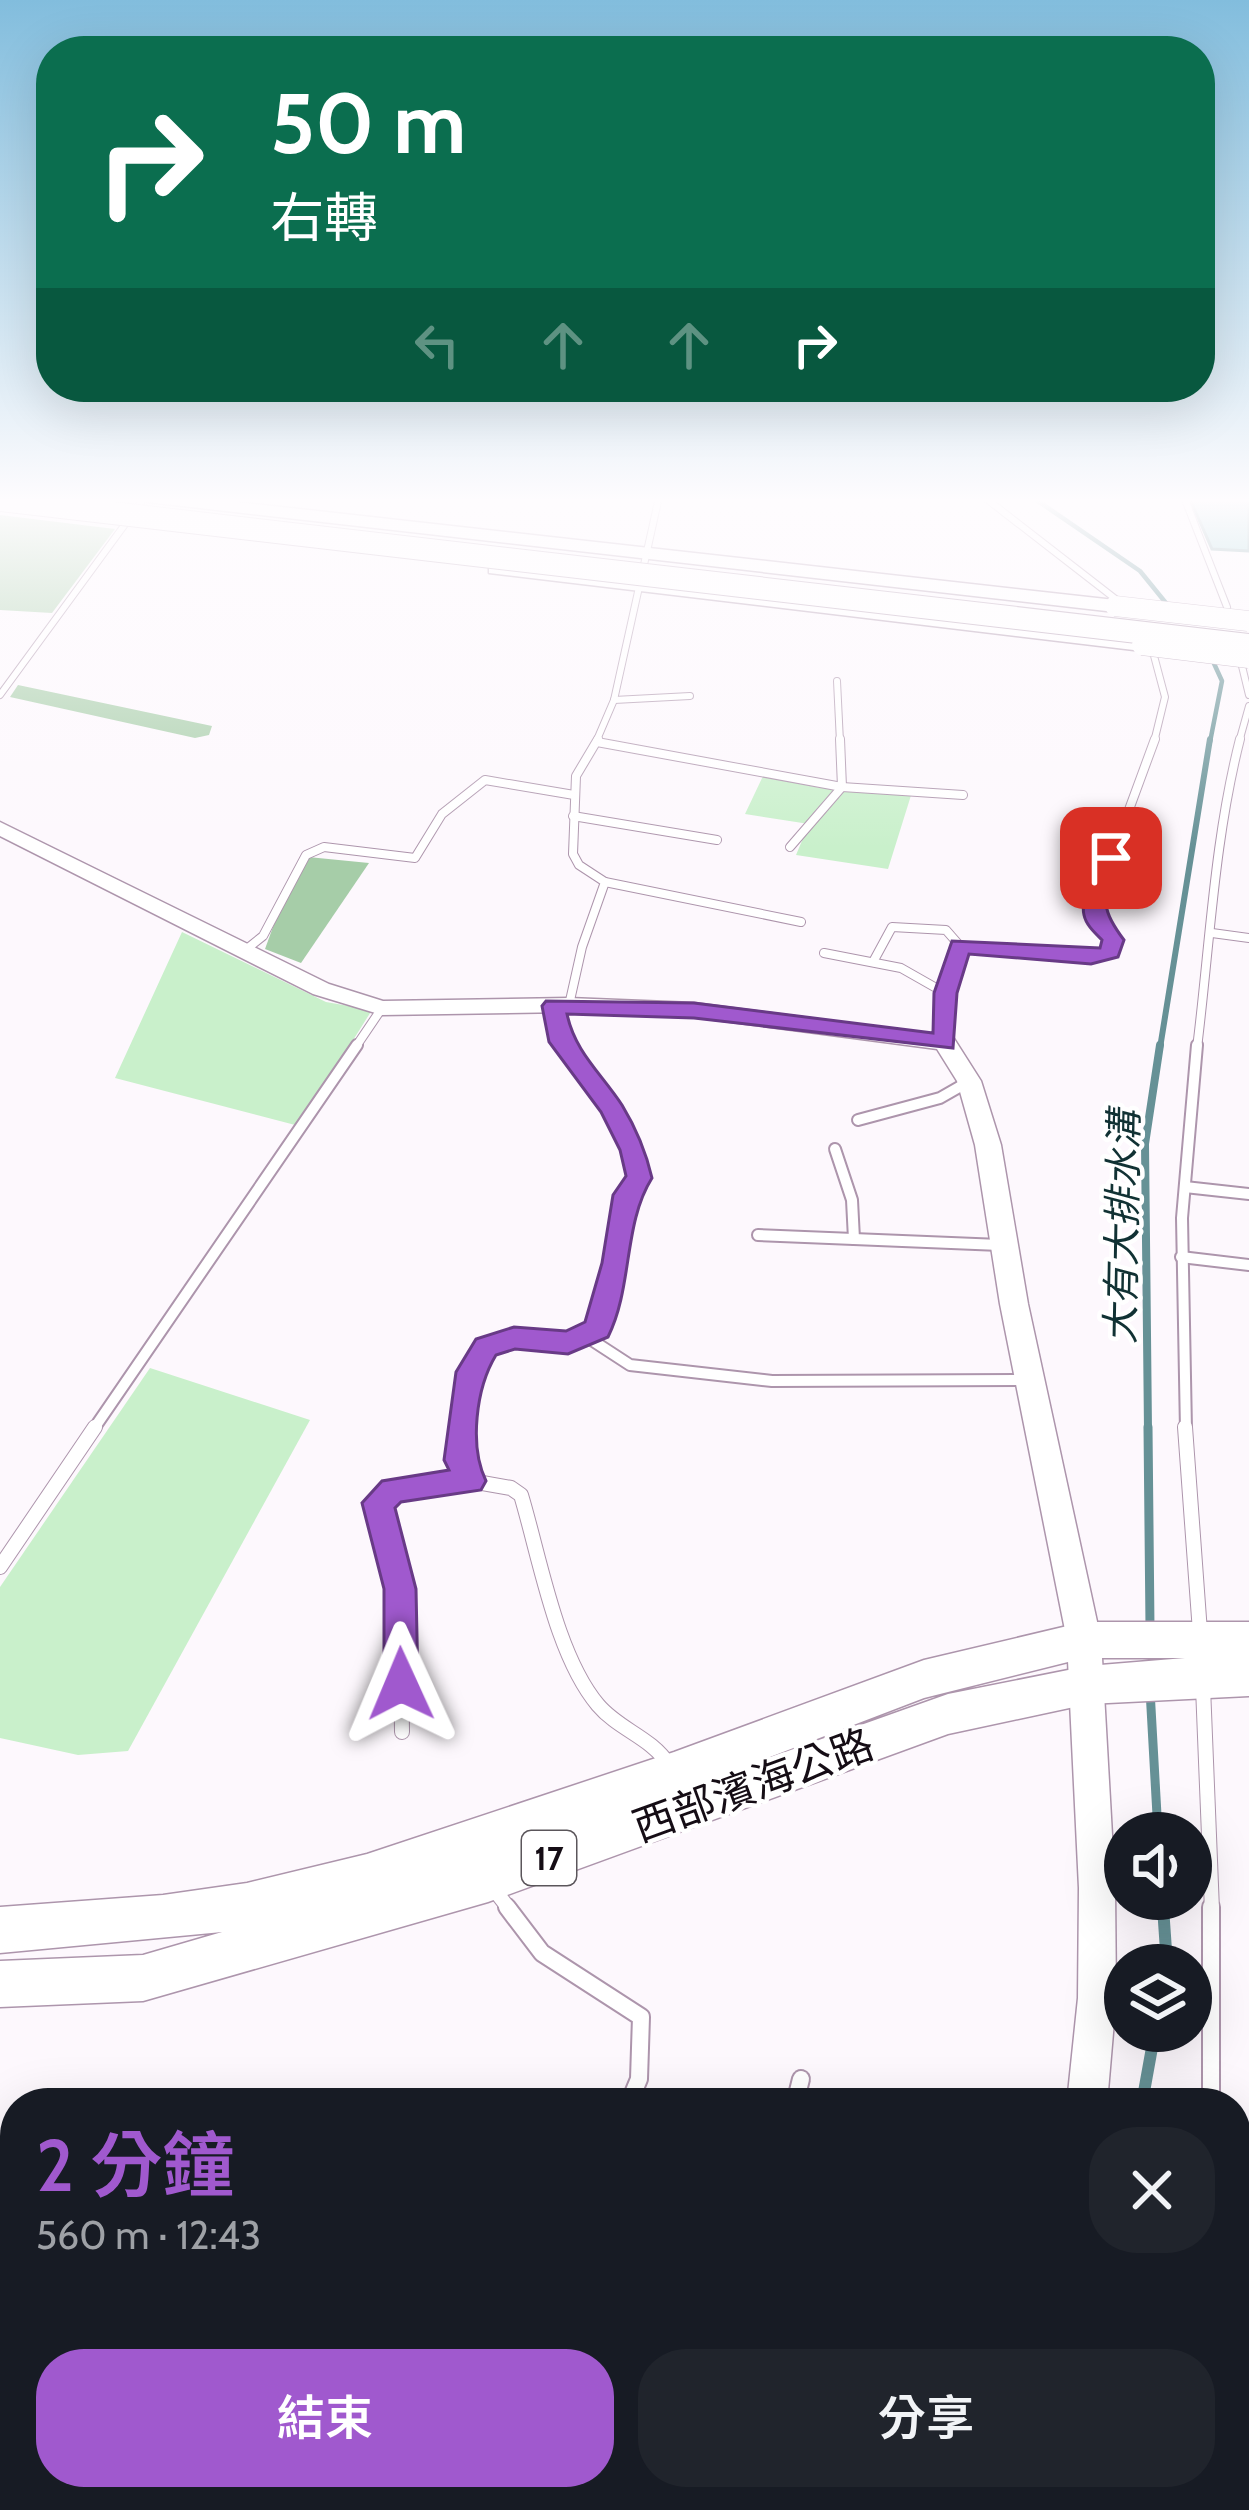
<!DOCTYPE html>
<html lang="zh-TW">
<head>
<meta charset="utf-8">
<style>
	:root { --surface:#171b24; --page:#20242c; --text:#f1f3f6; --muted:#9ea1a6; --accent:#a059ce }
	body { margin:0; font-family:Cabin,"Noto Sans TC",sans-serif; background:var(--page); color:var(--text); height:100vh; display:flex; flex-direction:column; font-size:45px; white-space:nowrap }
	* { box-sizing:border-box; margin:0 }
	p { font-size:39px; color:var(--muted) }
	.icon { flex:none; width:66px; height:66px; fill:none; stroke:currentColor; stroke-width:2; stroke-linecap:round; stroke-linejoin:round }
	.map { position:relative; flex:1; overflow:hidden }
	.details { position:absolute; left:0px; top:2088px; width:1251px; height:423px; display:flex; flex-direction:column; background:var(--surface); border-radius:48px 48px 0 0; box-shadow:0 12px 48px #0002 }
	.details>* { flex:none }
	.hud { position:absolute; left:36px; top:36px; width:1179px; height:366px; border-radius:48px; box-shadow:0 12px 48px #0002; background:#0b6e4f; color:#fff; overflow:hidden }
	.controls { position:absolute; left:1104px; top:1812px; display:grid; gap:24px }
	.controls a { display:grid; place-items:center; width:108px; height:108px; border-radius:50%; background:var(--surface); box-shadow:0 12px 48px #0002; font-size:60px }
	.pin { position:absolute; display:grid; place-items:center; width:102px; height:102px; color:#fff; margin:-51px; border-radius:24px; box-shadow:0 6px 18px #0006 }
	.me { position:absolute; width:132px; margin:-66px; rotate:359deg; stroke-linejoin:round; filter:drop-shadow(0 0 9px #0008) }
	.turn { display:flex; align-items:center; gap:42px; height:252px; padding:0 36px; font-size:54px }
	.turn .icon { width:156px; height:156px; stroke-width:2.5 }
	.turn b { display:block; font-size:84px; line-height:102px }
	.lanes { display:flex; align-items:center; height:114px; padding:0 36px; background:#0003; justify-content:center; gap:60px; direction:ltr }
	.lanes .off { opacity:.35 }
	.round { display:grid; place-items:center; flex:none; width:126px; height:126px; border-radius:48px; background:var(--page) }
	.overview { display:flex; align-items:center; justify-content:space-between; height:204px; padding:0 36px }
	h1 { font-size:72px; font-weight:600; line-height:90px; color:var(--accent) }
	.primary-button { display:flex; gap:24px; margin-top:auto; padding:24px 36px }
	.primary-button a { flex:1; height:138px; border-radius:48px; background:var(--accent); color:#fff; font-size:48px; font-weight:600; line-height:138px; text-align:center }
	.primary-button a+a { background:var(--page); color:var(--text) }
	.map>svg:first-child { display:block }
</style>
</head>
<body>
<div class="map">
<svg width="1249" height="2510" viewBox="0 0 1249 2510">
	<rect width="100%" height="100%" fill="#fdf8fd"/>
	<!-- green -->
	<g fill="#c9f0cb">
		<polygon points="763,776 821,788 913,789 888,869 796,855 809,824 745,814"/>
		<polygon points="182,932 326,1002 372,1010 299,1126 115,1078"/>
		<polygon points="150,1368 310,1420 128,1751 78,1755 0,1738 0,1587"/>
	</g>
	<!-- forest -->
	<g fill="#a6cda8">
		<polygon points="0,515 115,529 52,613 0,610"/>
		<polygon points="18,685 212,726 209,735 195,738 10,697"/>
		<polygon points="308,857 369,863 301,963 265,949 293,872"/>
	</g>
	<!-- water -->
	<polygon fill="#89cacd" stroke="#669196" stroke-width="3" points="1189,497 1249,497 1249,551 1212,549"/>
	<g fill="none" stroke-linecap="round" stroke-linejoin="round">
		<!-- stream-far4 -->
		<g stroke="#669196" stroke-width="4.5">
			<polyline points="1032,497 1140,571 1170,608"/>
			<polyline points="1210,742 1222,681 1211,657"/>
		</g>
		<!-- stream-far3 -->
		<polyline stroke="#669196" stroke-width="6" points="1160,1048 1210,739"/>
		<!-- stream-far2 -->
		<polyline stroke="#669196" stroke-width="8" points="1148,1430 1145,1144 1160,1045"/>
		<!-- stream-far1 -->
		<g stroke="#669196" stroke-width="9">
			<polyline points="1148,1427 1150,1627"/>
			<polyline points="1150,1690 1158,1833"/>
			<polyline points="1163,1899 1164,1910"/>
		</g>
		<!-- stream -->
		<g stroke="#669196" stroke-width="12">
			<polyline points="1163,1907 1167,1965"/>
			<polyline points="1142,2103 1155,2031"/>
			<polyline points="1066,2510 1069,2496"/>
		</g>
		<!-- service-far4 casing -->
		<g stroke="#ad95ac" stroke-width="8">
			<g id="service-far4">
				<polyline points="984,497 1122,604"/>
				<polyline points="1184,497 1227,607"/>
				<polyline points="1153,652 1165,697 1154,742"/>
				<polyline points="1241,662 1249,695"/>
				<polyline points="837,681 840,742"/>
				<polyline points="0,695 145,497"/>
				<polyline points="614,700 690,696"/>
				<polyline points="596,742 614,700 659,497"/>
				<polyline points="1239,742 1249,706"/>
			</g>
		</g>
		<!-- service-far3 casing -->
		<g stroke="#ad95ac" stroke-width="10">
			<g id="service-far3">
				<polyline points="597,742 842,787 963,795"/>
				<polyline points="573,816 717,840"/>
				<polyline points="790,847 842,787 840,739"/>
				<polyline points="605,882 801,922"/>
				<polyline points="1212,933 1249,938"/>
				<polyline points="243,952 263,936 306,855 324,847 415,858 442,814 485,780 574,795"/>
				<polyline points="824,953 901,968 945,993"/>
				<polyline points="873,962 892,927 946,930 960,946"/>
				<polyline points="569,1005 582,947 605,882 579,865 573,854 576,776 598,739"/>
				<polyline points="554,1006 564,1048"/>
				<polyline points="945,1042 945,993 960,946 1091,957 1104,956 1114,947 1095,902 1155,739"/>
				<polyline points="355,1048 382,1008"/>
				<path d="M1197 1048C1210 944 1214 841 1240 739"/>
			</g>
		</g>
		<!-- service-far2 casing -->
		<g stroke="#ad95ac" stroke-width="14">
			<g id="service-far2">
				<polyline points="858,1120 940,1098 968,1082"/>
				<polyline points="835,1149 852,1200 854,1239"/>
				<polyline points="1185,1187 1249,1194"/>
				<polyline points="758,1235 1000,1245"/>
				<polyline points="1181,1257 1249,1265"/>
				<polyline points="587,1337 630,1365 772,1381 1025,1380"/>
				<polyline points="93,1430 357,1045"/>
				<path d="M462 1430 468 1395 486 1347C523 1332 562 1350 598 1329L616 1263 626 1195 639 1177 619 1123 562 1045"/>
				<polyline points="1186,1430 1182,1218 1197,1045"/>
			</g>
		</g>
		<!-- service-far1 casing -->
		<g stroke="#ad95ac" stroke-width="16">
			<g id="service-far1">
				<path d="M462 1427V1452L471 1481 511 1488 521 1495C540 1558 556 1655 598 1705 619 1730 651 1737 669 1765"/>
				<polyline points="1185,1427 1200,1632"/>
				<polyline points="0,1567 95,1427"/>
				<polyline points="1203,1687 1212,1910"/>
				<polyline points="402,1732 400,1589 378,1503 393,1490 471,1481"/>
				<polyline points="493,1888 510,1910"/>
			</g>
		</g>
		<!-- service casing -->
		<g stroke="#ad95ac" stroke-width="20">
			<g id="service">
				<polyline points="507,1907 542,1953 641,2017 639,2079 629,2103"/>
				<polyline points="795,2103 801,2079"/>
				<polyline points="1211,2103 1211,1907"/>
				<polyline points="1236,2152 1249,2154"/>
				<polyline points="465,2510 471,2496"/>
				<polyline points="688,2510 691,2496"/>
				<polyline points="1142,2510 1145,2496"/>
			</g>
		</g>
		<!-- tertiary casing -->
		<g stroke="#ad95ac" stroke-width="3">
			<g id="tertiary">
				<polygon points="0,822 329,984 383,1001 569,998 694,1003 953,1037 981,1081 1001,1145 1028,1304 1101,1640 1115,1888 1116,1998 1107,2103 1067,2103 1078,1998 1079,1888 1067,1640 1000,1304 975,1145 957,1081 937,1049 694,1017 569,1012 382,1015 313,994 0,836"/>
				<polygon points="967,2496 1013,2496 1009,2510 963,2510"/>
			</g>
		</g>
		<!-- secondary casing -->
		<g stroke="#ad95ac" stroke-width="3">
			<g id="secondary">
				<polygon points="139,497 192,497 1115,600 1124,606 1115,612 147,502"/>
				<polygon points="495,564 1142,639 1152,645 1142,651 489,573 489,565"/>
			</g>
		</g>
		<!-- primary casing -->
		<g stroke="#ad95ac" stroke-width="3">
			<path id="primary" d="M1084 1622H1249V1696L1088 1704 948 1734 488 1902 143 2001 0 2007V1961L143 1955 222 1932 0 1953V1907L163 1895 247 1883 367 1854 674 1752 924 1660ZM1084 1658H1185L1088 1666 948 1694 754 1763 924 1698Z"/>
		</g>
		<!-- service-far4 -->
		<use href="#service-far4" stroke="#fff" stroke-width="6"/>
		<!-- service-far3 -->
		<use href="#service-far3" stroke="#fff" stroke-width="8"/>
		<!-- service-far2 -->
		<use href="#service-far2" stroke="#fff" stroke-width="10"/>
		<!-- service-far1 -->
		<use href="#service-far1" stroke="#fff" stroke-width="14"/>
		<!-- service -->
		<use href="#service" stroke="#fff" stroke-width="16"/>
		<!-- tertiary -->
		<use href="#tertiary" fill="#fff" fill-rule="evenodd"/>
		<!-- secondary -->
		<use href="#secondary" fill="#fff" fill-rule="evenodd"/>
		<!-- primary -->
		<use href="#primary" fill="#fff" fill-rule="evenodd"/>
		<!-- secondary-bridge casing -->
		<g stroke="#ad95ac" stroke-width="21" stroke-linecap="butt">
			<g id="secondary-bridge">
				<polyline points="1115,606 1248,621"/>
				<polyline points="1142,645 1249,658"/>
			</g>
		</g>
		<!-- trunk-bridge casing -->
		<g stroke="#ad95ac" stroke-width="24" stroke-linecap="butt">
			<polyline id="trunk-bridge" points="0,500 1249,645"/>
		</g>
		<!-- secondary-bridge -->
		<use href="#secondary-bridge" stroke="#fff" stroke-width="20"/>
		<!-- trunk-bridge -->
		<use href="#trunk-bridge" stroke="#fff" stroke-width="22"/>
	</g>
	<!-- sky -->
	<linearGradient id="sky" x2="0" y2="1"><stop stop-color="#82bddd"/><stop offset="0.59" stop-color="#fefcfe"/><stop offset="1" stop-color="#fefcfe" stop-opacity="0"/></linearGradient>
	<rect width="1249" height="848" fill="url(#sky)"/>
	<!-- route -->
	<path fill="#a059ce" stroke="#683a86" stroke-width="3" d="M1111 852 1121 858C1106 899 1096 903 1124 940L1118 957 1091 964 969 954 957 993 953 1048 694 1018 567 1014C575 1052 601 1073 622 1105 636 1128 646 1152 652 1178 623 1224 633 1287 608 1337L568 1354 515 1349 496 1355C476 1388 469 1446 486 1481L481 1490 401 1502 395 1508 416 1589 418 1684 413 1695 401 1700 389 1695 384 1684V1589L362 1503 382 1481 449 1470 444 1460 456 1372 476 1339 514 1327 566 1331 585 1322 602 1263 613 1195 626 1176 620 1150 601 1112 549 1042 542 1006 546 1001 694 1003 933 1033 934 993 952 941 1100 948 1102 940C1095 933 1086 925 1084 915 1080 897 1096 859 1111 852Z"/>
	<g text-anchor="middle" stroke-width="9" stroke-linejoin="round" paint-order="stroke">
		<!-- shield labels -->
		<rect fill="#fff" stroke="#5b565b" stroke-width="3" x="522" y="1831" width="54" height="54" rx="9"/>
		<g font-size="33" font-weight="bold" fill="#150d15">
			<text x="549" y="1870">17</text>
		</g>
		<!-- water labels -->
		<g font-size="39" font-style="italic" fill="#113234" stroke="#fff">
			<text transform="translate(1122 1227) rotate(-89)" y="14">大有大排水溝</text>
		</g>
		<!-- near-street labels -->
		<g font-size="42" fill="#150d15" stroke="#fff">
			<text transform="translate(753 1785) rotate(-20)" y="15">西部濱海公路</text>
		</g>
	</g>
</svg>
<div class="controls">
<a><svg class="icon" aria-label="sound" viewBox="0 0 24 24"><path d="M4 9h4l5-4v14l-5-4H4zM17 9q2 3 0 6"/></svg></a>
<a><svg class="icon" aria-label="layers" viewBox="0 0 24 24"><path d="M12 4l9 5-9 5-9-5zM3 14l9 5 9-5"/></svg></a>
</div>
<div class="pin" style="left:1111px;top:858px;background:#d93025"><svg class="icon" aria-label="arrive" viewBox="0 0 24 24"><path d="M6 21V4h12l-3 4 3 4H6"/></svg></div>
<svg class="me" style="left:401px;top:1684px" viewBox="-20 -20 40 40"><path d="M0-17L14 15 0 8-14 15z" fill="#a059ce" stroke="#fff" stroke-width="4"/></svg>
<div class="hud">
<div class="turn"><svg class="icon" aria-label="right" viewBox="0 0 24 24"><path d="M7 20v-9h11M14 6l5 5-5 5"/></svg><div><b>50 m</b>右轉</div></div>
<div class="lanes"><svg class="icon off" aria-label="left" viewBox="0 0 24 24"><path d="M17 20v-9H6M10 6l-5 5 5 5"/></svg><svg class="icon off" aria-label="ahead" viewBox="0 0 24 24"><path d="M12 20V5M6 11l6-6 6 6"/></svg><svg class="icon off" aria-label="ahead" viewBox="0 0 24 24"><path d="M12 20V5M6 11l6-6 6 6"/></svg><svg class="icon" aria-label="right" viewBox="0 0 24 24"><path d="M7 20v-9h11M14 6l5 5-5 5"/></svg></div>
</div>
<section class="details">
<div class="overview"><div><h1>2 分鐘</h1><p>560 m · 12:43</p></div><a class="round"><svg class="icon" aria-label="close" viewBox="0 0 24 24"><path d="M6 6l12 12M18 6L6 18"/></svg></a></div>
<div class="primary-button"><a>結束</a><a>分享</a></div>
</section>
</div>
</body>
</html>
